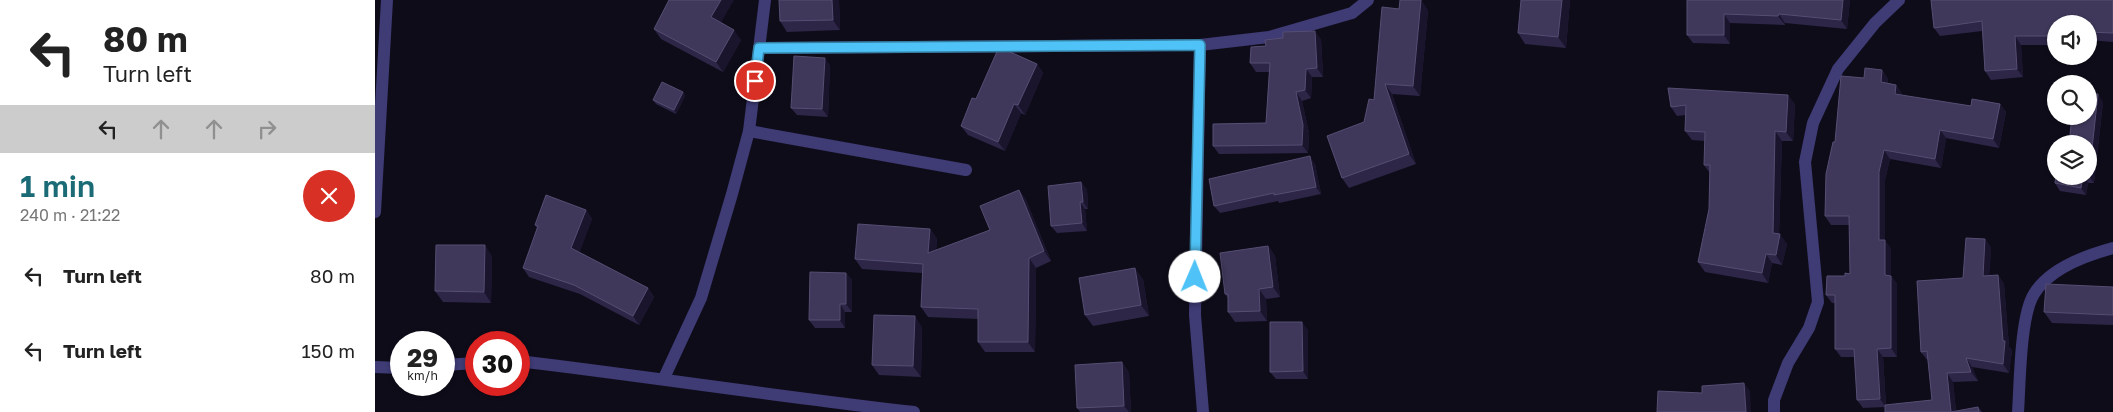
<!DOCTYPE html>
<html lang="en">
<head>
<meta charset="utf-8">
<style>
	:root { --surface:#fff; --page:#f6f6f6; --text:#222; --muted:#767676; --accent:#1b6b77 }
	body { margin:0; font-family:"Golos Text",sans-serif; background:var(--page); color:var(--text); height:100vh; display:flex; flex-direction:column; font-size:19px; white-space:nowrap }
	* { box-sizing:border-box; margin:0 }
	p { font-size:16px; color:var(--muted) }
	.icon { flex:none; width:28px; height:28px; fill:none; stroke:currentColor; stroke-width:2; stroke-linecap:round; stroke-linejoin:round }
	.map { position:relative; flex:1; overflow:hidden }
	.drawer { display:flex; flex-direction:column; background:var(--surface); width:375px }
	.drawer>* { flex:none }
	.banner { background:#fff; color:var(--text); overflow:hidden }
	.controls { position:absolute; left:1672px; top:15px; display:grid; gap:10px }
	.controls a { display:grid; place-items:center; width:50px; height:50px; border-radius:50%; background:var(--surface); box-shadow:0 1px 4px #0004; font-size:25px }
	.speed { position:absolute; left:15px; top:331px; display:flex; gap:10px; font-size:25px; font-weight:700; text-align:center }
	.speed>* { display:grid; place-content:center; width:65px; height:65px; border-radius:50%; background:var(--surface); box-shadow:0 1px 4px #0004; line-height:1 }
	.speed small { font-size:12px; font-weight:400 }
	.speed .limit { border:8px solid #d22; background:#fff; color:#111 }
	.pin { position:absolute; display:grid; place-items:center; width:42px; height:42px; color:#fff; margin:-21px; border:2px solid #fff; border-radius:50%; box-shadow:0 1px 5px #0007 }
	.me { position:absolute; width:55px; margin:-28px; rotate:1deg; stroke-linejoin:round; filter:drop-shadow(0 0 4px #0008) }
	.turn { display:flex; align-items:center; gap:18px; height:105px; padding:0 20px; font-size:22px }
	.turn .icon { width:65px; height:65px; stroke-width:2.5 }
	.turn b { display:block; font-size:35px; line-height:42px }
	.lanes { display:flex; align-items:center; height:48px; padding:0 20px; background:#0003; justify-content:center; gap:25px; direction:ltr }
	.lanes .off { opacity:.35 }
	.round { display:grid; place-items:center; flex:none; width:52px; height:52px; border-radius:26px; background:var(--page) }
	.headline { display:flex; align-items:center; justify-content:space-between; height:85px; padding:0 20px }
	h1 { font-size:30px; font-weight:600; line-height:38px; color:var(--accent) }
	ul { padding:0; list-style:none }
	li { display:flex; align-items:center; gap:15px; height:75px; padding:0 20px }
	li div { flex:1 }
	li b { display:block; font-size:19px }
	li em { font-style:normal }
	main { display:flex; flex:1; min-height:0 }
	.map>svg:first-child { display:block }
</style>
</head>
<body>
<main>
<section class="drawer">
<div class="banner">
<div class="turn"><svg class="icon" aria-label="left" viewBox="0 0 24 24"><path d="M17 20v-9H6M10 6l-5 5 5 5"/></svg><div><b>80 m</b>Turn left</div></div>
<div class="lanes"><svg class="icon" aria-label="left" viewBox="0 0 24 24"><path d="M17 20v-9H6M10 6l-5 5 5 5"/></svg><svg class="icon off" aria-label="ahead" viewBox="0 0 24 24"><path d="M12 20V5M6 11l6-6 6 6"/></svg><svg class="icon off" aria-label="ahead" viewBox="0 0 24 24"><path d="M12 20V5M6 11l6-6 6 6"/></svg><svg class="icon off" aria-label="right" viewBox="0 0 24 24"><path d="M7 20v-9h11M14 6l5 5-5 5"/></svg></div>
</div>
<div class="headline"><div><h1>1 min</h1><p>240 m · 21:22</p></div><a class="round" style="background:#d93025;color:#fff"><svg class="icon" aria-label="close" viewBox="0 0 24 24"><path d="M6 6l12 12M18 6L6 18"/></svg></a></div>
<ul>
<li><svg class="icon" aria-label="left" viewBox="0 0 24 24"><path d="M17 20v-9H6M10 6l-5 5 5 5"/></svg><div><b>Turn left</b></div><em>80 m</em></li>
<li><svg class="icon" aria-label="left" viewBox="0 0 24 24"><path d="M17 20v-9H6M10 6l-5 5 5 5"/></svg><div><b>Turn left</b></div><em>150 m</em></li>
</ul>
</section>
<div class="map">
<svg width="1738" height="412" viewBox="0 0 1738 412">
	<rect width="100%" height="100%" fill="#0f0c1a"/>
	<g fill="none" stroke-linecap="round" stroke-linejoin="round">
		<!-- minor -->
		<g stroke="#3e3b75" stroke-width="12">
			<polyline points="384,48 825,45"/>
			<polyline points="374,131 591,170"/>
			<polyline points="0,212 12,0"/>
			<path d="M144 361C276 377 407 397 539 412"/>
			<polyline points="69,365 101,363"/>
			<polyline points="0,367 26,368"/>
			<polyline points="289,378 326,298 357,194 374,131 390,0"/>
			<polyline points="828,412 820,315 825,45 894,37 977,13 993,0"/>
			<polyline points="1399,412 1399,400 1413,363 1434,328 1443,302 1430,162 1438,123 1463,69 1500,23 1524,0"/>
			<path d="M1643 412C1645 384 1645 316 1659 294 1674 269 1712 255 1738 248"/>
		</g>
	</g>
	<!-- wall -->
	<g fill="#2d2647">
		<polygon points="464,0 465,30 412,32 405,21"/>
		<polygon points="1046,0 1053,11 1045,96 1017,94 1041,164 974,188 967,178 999,100 1024,9"/>
		<polygon points="1146,0 1195,0 1191,48 1150,44 1143,33"/>
		<polygon points="1312,0 1475,0 1472,29 1410,23 1410,25 1355,23 1355,44 1318,43 1312,35"/>
		<polygon points="1738,0 1738,42 1714,40 1714,24 1681,24 1681,45 1646,45 1648,77 1616,80 1610,71 1607,31 1565,36 1559,28"/>
		<polygon points="346,23 366,40 348,72 286,39 279,29"/>
		<polygon points="946,39 948,77 937,77 936,98 927,101 934,133 933,153 844,154 838,146 891,123 894,72 881,72 875,63"/>
		<polygon points="662,64 668,73 650,115 646,113 630,151 593,135 586,126 601,99"/>
		<polygon points="455,65 453,117 422,115 416,108"/>
		<polygon points="1490,68 1507,70 1513,79 1513,83 1521,85 1527,94 1526,95 1596,106 1597,99 1625,104 1631,112 1624,148 1571,138 1566,168 1515,159 1510,180 1510,241 1516,249 1516,276 1522,284 1522,357 1508,357 1511,405 1557,400 1553,361 1546,352 1542,281 1588,278 1591,238 1610,239 1616,248 1614,275 1623,275 1629,284 1634,347 1637,350 1634,373 1597,367 1603,381 1578,382 1581,411 1603,407 1607,412 1510,412 1510,407 1488,408 1482,400 1479,357 1466,357 1460,349 1460,303 1457,303 1451,295 1452,276 1470,276 1470,273 1475,274 1475,225 1456,225 1450,216 1451,174 1458,142 1460,142 1466,76 1489,78"/>
		<polygon points="1293,88 1420,104 1418,141 1407,141 1404,234 1412,244 1407,265 1397,263 1393,283 1330,272 1323,262 1334,209 1335,173 1329,165 1330,141 1317,140 1310,131 1311,115 1302,116 1296,107"/>
		<polygon points="308,92 310,96 301,114 281,104 278,100"/>
		<polygon points="1728,102 1719,183 1713,183 1711,195 1685,191 1680,183 1681,176 1714,176 1714,144"/>
		<polygon points="940,164 946,194 904,203 903,201 845,213 839,206"/>
		<polygon points="706,182 712,190 713,209 710,209 712,231 682,233 676,226"/>
		<polygon points="644,190 651,200 676,261 661,268 660,352 610,352 603,342 603,319 553,317 546,307 547,273 487,269 480,259 555,229 562,239 561,250 615,230"/>
		<polygon points="211,210 217,219 204,252 273,288 279,297 264,325 205,294 154,277 148,268 162,228 160,225"/>
		<polygon points="893,246 900,256 905,297 891,299 892,321 860,322 853,312 853,298 850,294"/>
		<polygon points="117,256 116,303 68,302 60,291"/>
		<polygon points="471,273 477,280 477,312 470,312 470,328 440,328 434,320"/>
		<polygon points="768,279 774,316 718,326 710,315"/>
		<polygon points="1738,287 1738,325 1677,323 1669,312"/>
		<polygon points="547,327 546,377 504,375 497,365"/>
		<polygon points="933,330 933,379 901,379 895,372"/>
		<polygon points="747,362 754,373 756,412 705,412 702,408"/>
	</g>
	<!-- shaded-wall -->
	<g fill="#1a142d">
		<polygon points="346,0 359,0 343,28 336,17"/>
		<polygon points="457,0 464,0 465,30 458,20"/>
		<polygon points="1046,0 1053,11 1045,96 1038,86"/>
		<polygon points="1187,0 1195,0 1191,48 1183,37"/>
		<polygon points="1468,0 1475,0 1472,29 1466,20"/>
		<polygon points="1349,14 1355,23 1355,44 1349,35"/>
		<polygon points="1404,14 1410,23 1410,25 1403,16"/>
		<polygon points="359,30 366,40 348,72 341,62"/>
		<polygon points="940,31 946,39 948,77 942,68"/>
		<polygon points="1640,36 1646,45 1648,77 1642,69"/>
		<polygon points="450,58 455,65 453,117 447,109"/>
		<polygon points="662,64 668,73 650,115 643,105"/>
		<polygon points="931,69 937,77 936,98 930,90"/>
		<polygon points="1507,70 1513,79 1512,91 1506,82"/>
		<polygon points="1010,84 1017,94 1041,164 1034,154"/>
		<polygon points="1521,85 1527,94 1526,103 1520,94"/>
		<polygon points="308,92 310,96 301,114 299,110"/>
		<polygon points="921,92 927,101 934,133 933,153 927,145"/>
		<polygon points="1723,94 1728,102 1719,183 1714,176"/>
		<polygon points="1413,95 1420,104 1418,141 1411,132"/>
		<polygon points="639,104 646,113 630,151 623,142"/>
		<polygon points="1625,104 1631,112 1624,148 1618,139"/>
		<polygon points="1565,130 1571,138 1566,168 1560,159"/>
		<polygon points="1400,131 1407,141 1404,237 1405,234 1412,244 1407,265 1401,255 1398,233"/>
		<polygon points="1509,150 1515,159 1510,180 1510,241 1516,249 1516,276 1522,284 1522,357 1516,348 1510,275 1504,240 1504,172"/>
		<polygon points="935,156 940,164 946,194 941,187"/>
		<polygon points="1708,176 1709,176 1713,183 1711,195 1706,188"/>
		<polygon points="706,182 712,190 713,209 708,202"/>
		<polygon points="644,190 651,200 676,261 669,251"/>
		<polygon points="705,202 710,209 712,231 707,223"/>
		<polygon points="211,210 217,219 203,257 196,248"/>
		<polygon points="555,229 562,239 560,263 553,253"/>
		<polygon points="1610,239 1616,248 1614,285 1608,276"/>
		<polygon points="110,245 117,256 116,303 109,292"/>
		<polygon points="893,246 900,256 905,297 898,287"/>
		<polygon points="1391,254 1397,263 1393,283 1387,273"/>
		<polygon points="654,258 661,268 660,352 653,342"/>
		<polygon points="760,268 768,279 774,316 766,305"/>
		<polygon points="471,273 477,280 477,312 471,304"/>
		<polygon points="1623,275 1629,284 1634,347 1637,350 1634,373 1628,364 1628,341"/>
		<polygon points="273,288 279,297 264,325 258,316"/>
		<polygon points="884,289 891,299 892,321 885,311"/>
		<polygon points="465,304 470,312 470,328 465,320"/>
		<polygon points="540,316 547,327 546,377 538,366"/>
		<polygon points="927,322 933,330 933,379 928,371"/>
		<polygon points="1502,349 1508,357 1511,407 1505,399"/>
		<polygon points="1591,358 1597,367 1603,381 1596,372"/>
		<polygon points="747,362 754,373 756,412 754,412 749,406"/>
		<polygon points="1572,373 1578,382 1581,412 1576,412"/>
		<polygon points="1369,383 1375,391 1376,412 1371,412"/>
	</g>
	<!-- building -->
	<g fill="#3f385a" stroke="#564e73">
		<polygon points="294,0 346,0 336,17 359,30 341,62 279,29"/>
		<polygon points="404,0 457,0 458,20 405,21"/>
		<polygon points="1025,0 1046,0 1038,86 1010,84 1034,154 967,178 952,136 989,122 994,99 999,100 1007,7 1024,9"/>
		<polygon points="1146,0 1187,0 1183,37 1143,33"/>
		<polygon points="1312,0 1468,0 1466,20 1404,14 1403,16 1349,14 1349,35 1312,35"/>
		<polygon points="1556,0 1738,0 1738,33 1714,32 1714,24 1681,24 1681,36 1640,36 1642,69 1610,71 1607,21 1559,28"/>
		<polygon points="940,31 942,68 931,69 930,90 921,92 928,125 927,145 838,146 838,124 891,123 895,63 875,63 876,47 891,46 890,40 908,38 908,32"/>
		<polygon points="624,47 662,64 643,105 639,104 623,142 586,126 597,98 601,99"/>
		<polygon points="419,56 450,58 447,109 416,108"/>
		<polygon points="1490,68 1507,70 1506,82 1521,85 1520,94 1596,106 1597,99 1625,104 1618,139 1565,130 1560,159 1509,150 1504,172 1504,240 1510,240 1510,275 1516,276 1516,348 1502,349 1505,399 1482,400 1479,349 1460,349 1460,295 1451,295 1452,276 1470,276 1470,273 1475,274 1474,216 1450,216 1451,174 1458,142 1460,142 1466,76 1489,78"/>
		<polygon points="287,82 308,92 299,110 278,100"/>
		<polygon points="1293,88 1413,95 1411,132 1400,131 1398,233 1405,234 1401,255 1391,254 1387,273 1323,262 1334,209 1335,165 1329,165 1330,132 1310,131 1311,105 1296,107"/>
		<polygon points="1714,93 1723,94 1714,176 1714,144 1694,144 1697,116 1714,116"/>
		<polygon points="935,156 941,187 899,195 899,193 839,206 834,179"/>
		<polygon points="1681,173 1681,176 1708,176 1706,188 1680,183"/>
		<polygon points="706,182 708,202 705,202 707,223 676,226 673,186"/>
		<polygon points="644,190 669,251 654,258 653,342 603,342 603,309 546,307 548,264 480,259 483,224 555,229 553,253 615,230 605,206"/>
		<polygon points="171,195 211,210 196,248 273,288 258,316 199,285 148,268 163,226 160,225"/>
		<polygon points="1591,238 1610,239 1608,276 1623,275 1628,341 1630,341 1628,364 1591,358 1596,372 1572,373 1576,412 1510,412 1510,405 1557,400 1552,351 1546,352 1542,281 1588,278"/>
		<polygon points="61,245 110,245 109,292 60,291"/>
		<polygon points="893,246 898,287 884,289 885,311 853,312 853,294 850,294 845,253"/>
		<polygon points="760,268 766,305 710,315 704,278"/>
		<polygon points="435,272 471,273 471,304 465,304 465,320 434,320"/>
		<polygon points="1671,284 1738,287 1738,315 1669,312"/>
		<polygon points="499,315 540,316 538,366 497,365"/>
		<polygon points="895,322 927,322 928,371 895,372"/>
		<polygon points="747,362 749,406 702,408 700,365"/>
		<polygon points="1369,383 1371,412 1282,412 1283,391 1327,393 1327,386"/>
		<polygon points="1603,407 1604,412 1576,412"/>
	</g>
	<g fill="none" stroke-linecap="round" stroke-linejoin="round">
		<!-- route casing -->
		<g stroke="#337fa1" stroke-width="12">
			<polyline id="route" points="380,81 384,48 825,45 820,277"/>
		</g>
		<!-- route -->
		<use href="#route" stroke="#4fc3f7" stroke-width="9"/>
	</g>
</svg>
<div class="controls">
<a><svg class="icon" aria-label="sound" viewBox="0 0 24 24"><path d="M4 9h4l5-4v14l-5-4H4zM17 9q2 3 0 6"/></svg></a>
<a><svg class="icon" aria-label="search" viewBox="0 0 24 24"><circle cx="10" cy="10" r="6"/><path d="M15 15l6 6"/></svg></a>
<a><svg class="icon" aria-label="layers" viewBox="0 0 24 24"><path d="M12 4l9 5-9 5-9-5zM3 14l9 5 9-5"/></svg></a>
</div>
<div class="speed"><div>29<small>km/h</small></div><div class="limit">30</div></div>
<div class="pin" style="left:380px;top:81px;background:#d93025"><svg class="icon" aria-label="arrive" viewBox="0 0 24 24"><path d="M6 21V4h12l-3 4 3 4H6"/></svg></div>
<svg class="me" style="left:820px;top:277px" viewBox="-20 -20 40 40"><circle r="19" fill="#fff"/><path d="M0-13L10 11 0 6-10 11z" fill="#4fc3f7"/></svg>
</div>
</main>
</body>
</html>
